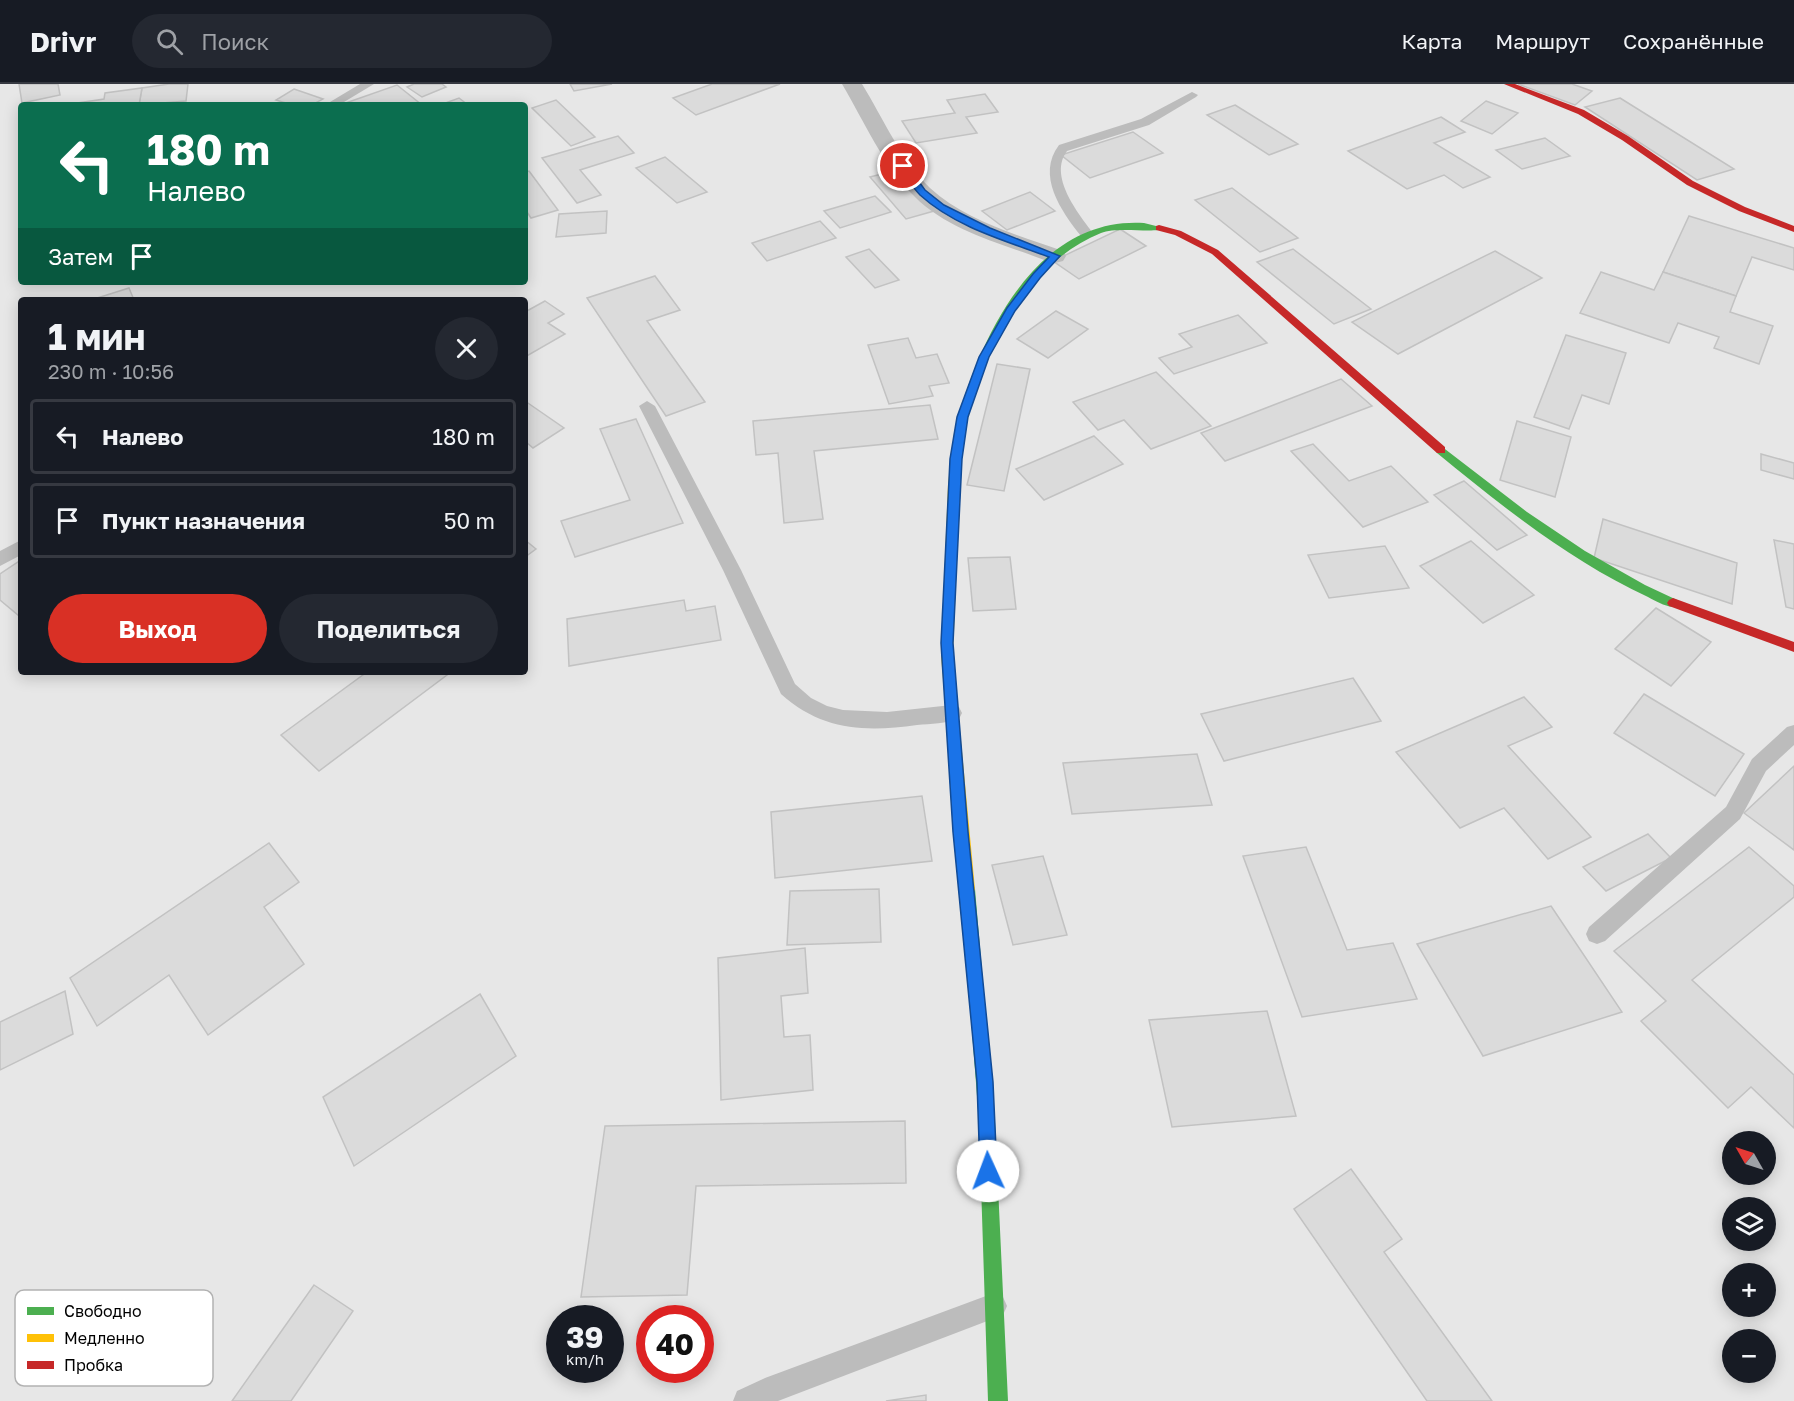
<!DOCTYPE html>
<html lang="ru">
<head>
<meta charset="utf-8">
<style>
	:root { --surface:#171b24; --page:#242831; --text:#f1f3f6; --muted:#9ea1a6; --line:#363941; --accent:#d93025 }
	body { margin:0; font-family:"Golos Text",sans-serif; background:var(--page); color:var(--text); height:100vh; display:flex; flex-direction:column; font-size:22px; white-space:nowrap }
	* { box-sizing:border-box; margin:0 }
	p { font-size:20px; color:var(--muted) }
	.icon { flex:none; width:33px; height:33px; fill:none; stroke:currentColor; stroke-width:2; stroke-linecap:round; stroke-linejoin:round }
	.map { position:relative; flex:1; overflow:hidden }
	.sheet { position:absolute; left:18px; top:213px; width:510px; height:378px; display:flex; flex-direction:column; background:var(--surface); border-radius:6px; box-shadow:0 3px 15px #0003 }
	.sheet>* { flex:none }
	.banner { position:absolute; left:18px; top:18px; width:510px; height:183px; border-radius:6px; box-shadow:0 3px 15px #0003; background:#0b6e4f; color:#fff; overflow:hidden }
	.needle { width:39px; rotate:309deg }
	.controls { position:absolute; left:1722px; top:1047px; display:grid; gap:12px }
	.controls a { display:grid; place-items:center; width:54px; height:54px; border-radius:50%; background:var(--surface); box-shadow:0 3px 15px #0003; font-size:30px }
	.speed { position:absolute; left:546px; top:1221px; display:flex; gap:12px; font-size:30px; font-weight:700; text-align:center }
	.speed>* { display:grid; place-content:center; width:78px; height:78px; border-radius:50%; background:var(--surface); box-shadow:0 3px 15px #0003; line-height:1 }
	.speed small { font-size:15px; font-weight:400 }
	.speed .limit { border:9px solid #d22; background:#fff; color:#111 }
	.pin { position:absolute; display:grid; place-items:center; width:51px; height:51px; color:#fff; margin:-26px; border:3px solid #fff; border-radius:50%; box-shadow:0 2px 6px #0007 }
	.me { position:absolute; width:66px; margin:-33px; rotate:358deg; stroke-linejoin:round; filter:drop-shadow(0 0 4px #0008) }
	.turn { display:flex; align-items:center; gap:21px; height:126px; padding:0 30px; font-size:27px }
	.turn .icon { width:78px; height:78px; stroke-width:2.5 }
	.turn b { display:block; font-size:42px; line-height:51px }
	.then { display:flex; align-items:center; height:57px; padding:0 30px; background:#0003; gap:12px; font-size:22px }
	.round { display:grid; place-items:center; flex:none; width:63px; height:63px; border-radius:32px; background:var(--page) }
	.summary { display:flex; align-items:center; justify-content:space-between; height:102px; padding:0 30px }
	h1 { font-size:36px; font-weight:700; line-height:45px }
	.cta { display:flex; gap:12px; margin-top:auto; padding:12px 30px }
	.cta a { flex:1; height:69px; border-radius:36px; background:var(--accent); color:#fff; font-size:24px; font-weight:700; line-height:69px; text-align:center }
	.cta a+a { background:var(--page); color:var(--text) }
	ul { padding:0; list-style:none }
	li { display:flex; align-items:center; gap:18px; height:75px; margin:0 12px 9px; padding:0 18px; border:3px solid var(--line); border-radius:6px }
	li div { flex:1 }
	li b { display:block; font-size:22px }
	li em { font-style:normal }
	header { display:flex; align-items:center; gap:36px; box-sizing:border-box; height:84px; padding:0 30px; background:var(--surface); border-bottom:2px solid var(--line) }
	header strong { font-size:28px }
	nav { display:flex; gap:33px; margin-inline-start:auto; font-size:21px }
	.search { width:420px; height:54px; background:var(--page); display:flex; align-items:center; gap:15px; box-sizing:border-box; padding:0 21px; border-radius:33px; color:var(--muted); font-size:22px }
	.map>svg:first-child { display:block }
</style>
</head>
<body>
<header>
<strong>Drivr</strong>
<div class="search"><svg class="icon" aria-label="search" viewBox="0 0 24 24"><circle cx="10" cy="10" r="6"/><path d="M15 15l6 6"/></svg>Поиск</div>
<nav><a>Карта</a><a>Маршрут</a><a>Сохранённые</a></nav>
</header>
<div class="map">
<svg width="1794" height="1317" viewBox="0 0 1794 1317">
	<rect width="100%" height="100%" fill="#fff"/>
	<!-- green -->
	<path fill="#e7e7e7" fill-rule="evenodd" d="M0 0H1794V1317H0ZM21 21H525V198H21ZM21 216H525V588H21ZM1732 1058H1766V1090H1732ZM1732 1124H1766V1156H1732ZM1732 1190H1766V1222H1732ZM560 1234H610V1286H560ZM650 1234H700V1286H650ZM1732 1256H1766V1288H1732Z"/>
	<!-- building -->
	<g fill="#dbdbdb" stroke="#c2c2c2" stroke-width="1.5">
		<polygon points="19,0 58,0 60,11 22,19"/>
		<polygon points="169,0 188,0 186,17 139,21 142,4"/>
		<polygon points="414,0 442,0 446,3 422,13 407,3"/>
		<polygon points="570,0 612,0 574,7"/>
		<polygon points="712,0 780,0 696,31 673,14"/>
		<polygon points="1518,0 1572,0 1592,7 1575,21"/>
		<polygon points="397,1 422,21 340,21"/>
		<polygon points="142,4 139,21 78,21 78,19 104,15 105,9"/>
		<polygon points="294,5 323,15 312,21 292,21 276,16"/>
		<polygon points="985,10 998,28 966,33 977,49 916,59 902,37 955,29 947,16"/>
		<polygon points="459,14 468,21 440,21"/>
		<polygon points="1620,14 1734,85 1697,96 1585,23"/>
		<polygon points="556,16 595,53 571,62 532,24"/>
		<polygon points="1486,17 1518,29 1492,50 1461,37"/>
		<polygon points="1235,21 1298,60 1269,71 1207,31"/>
		<polygon points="1441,33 1465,48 1434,59 1490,93 1463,104 1444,91 1407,105 1348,67"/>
		<polygon points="1133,48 1163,69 1090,94 1061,71"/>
		<polygon points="618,52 634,69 580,86 601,111 577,119 542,74"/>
		<polygon points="1545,54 1570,72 1522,85 1496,66"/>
		<polygon points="665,73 707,108 677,119 636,84"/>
		<polygon points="897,86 934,127 906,135 870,93"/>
		<polygon points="529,87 558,126 531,134 525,125 525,88"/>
		<polygon points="1232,104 1298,154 1260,168 1195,116"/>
		<polygon points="1030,108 1055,127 1007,146 982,127"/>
		<polygon points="875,112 891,128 840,144 824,127"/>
		<polygon points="607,127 606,149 556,153 559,130"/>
		<polygon points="1689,132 1794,164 1794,186 1752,173 1736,212 1663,188"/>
		<polygon points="820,137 836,154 767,177 752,159"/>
		<polygon points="1120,145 1146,162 1079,195 1053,177"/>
		<polygon points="869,165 899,196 875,204 846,173"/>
		<polygon points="1293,165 1371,225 1334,240 1257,178"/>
		<polygon points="1495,167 1542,194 1398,270 1352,238"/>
		<polygon points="1601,188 1654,206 1663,188 1736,212 1730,228 1773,242 1759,280 1714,264 1719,253 1678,239 1669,259 1580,229"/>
		<polygon points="655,192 680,226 647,237 705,318 666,332 587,214"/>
		<polygon points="129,204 134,216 91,216"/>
		<polygon points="545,217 564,230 548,239 565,250 525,273 525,228"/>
		<polygon points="1056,227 1088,245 1048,274 1017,255"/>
		<polygon points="1238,231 1267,259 1174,290 1159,274 1192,263 1179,250"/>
		<polygon points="1566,251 1626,269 1609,320 1582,311 1569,345 1534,333"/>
		<polygon points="908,254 916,274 937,270 949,299 929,302 933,312 889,320 868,261"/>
		<polygon points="997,280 1030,285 1004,407 967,401"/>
		<polygon points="1156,288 1211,342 1151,365 1124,336 1098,346 1073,318"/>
		<polygon points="1341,295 1372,322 1225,377 1201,349"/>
		<polygon points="525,317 564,344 533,364 525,357"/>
		<polygon points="930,321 938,355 814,367 823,435 784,439 778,369 756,371 753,337"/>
		<polygon points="636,335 683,439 575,473 561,437 630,416 600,345"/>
		<polygon points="1517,337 1571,353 1555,413 1500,396"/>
		<polygon points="1094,352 1123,380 1044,416 1016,385"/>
		<polygon points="1313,360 1349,397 1391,382 1428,418 1363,443 1291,367"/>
		<polygon points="1761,370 1794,379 1794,395 1761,386"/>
		<polygon points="1464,397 1527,451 1497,466 1434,411"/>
		<polygon points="1603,435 1737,479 1732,520 1594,474"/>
		<polygon points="525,456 536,465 525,473"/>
		<polygon points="1774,456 1794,460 1794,525 1786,523"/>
		<polygon points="1471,457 1534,511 1483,539 1420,482"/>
		<polygon points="1385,462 1409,504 1329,514 1308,471"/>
		<polygon points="1010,473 1016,525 973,527 968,474"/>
		<polygon points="21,476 21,529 18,531 0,516 0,490"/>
		<polygon points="684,516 686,527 715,522 721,556 569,582 567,535"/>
		<polygon points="1656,524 1711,558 1671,602 1615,565"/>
		<polygon points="367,588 451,588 319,687 281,651"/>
		<polygon points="1353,594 1381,637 1224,677 1201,630"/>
		<polygon points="1644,610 1744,670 1715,712 1614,649"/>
		<polygon points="1524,613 1552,643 1508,662 1591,753 1548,775 1504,724 1460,744 1396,668"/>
		<polygon points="1197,670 1212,721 1072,730 1063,679"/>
		<polygon points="1794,682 1794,766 1744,729"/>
		<polygon points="922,712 932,777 775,794 771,728"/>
		<polygon points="1648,750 1671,774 1606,807 1583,783"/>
		<polygon points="269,759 299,798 264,823 304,880 208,951 169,891 97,942 70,894"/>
		<polygon points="1306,763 1347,866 1393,859 1417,915 1302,933 1243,772"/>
		<polygon points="1749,763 1794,802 1794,813 1692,896 1794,991 1794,1044 1751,1003 1728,1024 1641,937 1666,917 1614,867"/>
		<polygon points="1043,772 1067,851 1013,861 992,781"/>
		<polygon points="879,805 881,858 787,861 790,807"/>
		<polygon points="1551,822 1622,928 1483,972 1417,860"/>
		<polygon points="805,864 808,909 781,912 784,953 810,951 813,1006 721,1016 718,874"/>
		<polygon points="65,907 73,950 0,986 0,938"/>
		<polygon points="480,910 516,972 354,1082 323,1013"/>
		<polygon points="1267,927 1296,1032 1172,1043 1149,936"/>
		<polygon points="905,1037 906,1099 696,1102 687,1211 581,1213 605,1042"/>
		<polygon points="1351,1085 1402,1155 1384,1168 1492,1317 1427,1317 1294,1125"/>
		<polygon points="314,1201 353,1227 291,1317 232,1317"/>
		<polygon points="926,1311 926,1317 886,1317"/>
	</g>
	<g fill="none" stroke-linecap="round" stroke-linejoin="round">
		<!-- lane -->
		<g fill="#bcbcbc" fill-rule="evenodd">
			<polygon points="360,0 374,0 339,21 325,21"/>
			<path d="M1192 8 1198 11 1196 13 1149 41 1067 67C1048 92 1078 129 1093 149L1091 152H1081C1061 127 1036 91 1059 61L1141 35Z"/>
			<path d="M647 317 655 322 741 486 795 600 811 614 827 622 843 626 887 628 952 621 959 623 962 629 959 635C946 639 931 640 917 641 866 648 822 647 781 610L723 486 639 322Z"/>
			<polygon points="21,456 21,471 0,482 0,467"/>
			<polygon points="1794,641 1794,661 1766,687 1740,735 1605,857 1597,860 1589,857 1586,850 1589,843 1726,723 1752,675 1787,643"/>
			<polygon points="994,1209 1003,1213 1007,1222 1003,1231 778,1317 733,1317 737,1307 765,1294"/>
		</g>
		<!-- street -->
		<path fill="#bcbcbc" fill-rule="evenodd" d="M842 0H862C883 34 901 76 930 104 966 137 1018 151 1063 167L1066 172 1063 177 1055 179 1047 177C1003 160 949 147 915 113 883 82 864 37 842 0Z"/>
		<!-- fast -->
		<g fill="#4caf50" fill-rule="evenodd">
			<path d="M1144 139 1164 144C1156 150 1118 142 1101 149 1021 182 984 270 964 349L963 352H955L954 349C977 259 1033 132 1144 139Z"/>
			<path d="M1441 362 1527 428 1585 467 1645 501 1677 516 1679 519 1677 522C1668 525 1656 517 1648 513 1570 477 1503 423 1437 369L1435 366Z"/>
			<polygon points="968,798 973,800 975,805 995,1038 1008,1317 988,1317 979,1038 961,805 963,800"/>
		</g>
		<!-- slow -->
		<polygon fill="#ffc107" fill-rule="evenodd" points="959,345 964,349 960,400 953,572 975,805 973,810 968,812 963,810 961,805 941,572 948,400 954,349"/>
		<!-- jam -->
		<g fill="#c62828" fill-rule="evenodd">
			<polygon points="1504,0 1515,0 1584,26 1628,52 1693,97 1745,123 1794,142 1794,148 1739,127 1687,101 1622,56 1578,30"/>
			<polygon points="1159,141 1181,147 1218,166 1445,363 1445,369 1437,369 1212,170 1175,151 1156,146 1156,142"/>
			<polygon points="1673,514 1794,558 1794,568 1669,522 1667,519 1669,516"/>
		</g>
	</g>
	<!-- route -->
	<path fill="#1a73e8" stroke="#114b97" stroke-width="1.5" d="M899 80H906L925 106 944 121 990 144 1060 172 1040 194 1015 227 989 273 968 333 962 375 953 559 968 748 993 998 997 1087 995 1093 988 1096 982 1093 980 1087 977 998 953 748 941 559 950 375 957 333 979 273 1007 224 1033 190 1049 173C1006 157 955 143 920 111 912 103 905 91 898 82Z"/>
	<!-- legend -->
	<rect x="15" y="1206" width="198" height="96" rx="9" fill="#fff" stroke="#b2b2b2" stroke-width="1.5"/>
	<rect x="27" y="1223" width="27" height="8" fill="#4caf50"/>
	<rect x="27" y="1250" width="27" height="8" fill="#ffc107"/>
	<rect x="27" y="1277" width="27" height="8" fill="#c62828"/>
	<g font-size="16" fill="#000">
		<text x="64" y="1233">Свободно</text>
		<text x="64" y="1260">Медленно</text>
		<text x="64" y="1287">Пробка</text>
	</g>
</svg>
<div class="controls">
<a><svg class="needle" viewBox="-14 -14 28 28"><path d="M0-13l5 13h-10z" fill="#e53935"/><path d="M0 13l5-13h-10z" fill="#9ea1a6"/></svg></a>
<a><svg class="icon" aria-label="layers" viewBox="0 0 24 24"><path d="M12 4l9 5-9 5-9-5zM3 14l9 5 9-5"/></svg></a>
<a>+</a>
<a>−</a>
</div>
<div class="speed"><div>39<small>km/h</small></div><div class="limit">40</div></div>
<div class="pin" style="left:903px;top:82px;background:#d93025"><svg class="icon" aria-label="arrive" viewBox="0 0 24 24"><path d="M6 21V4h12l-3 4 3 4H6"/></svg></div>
<svg class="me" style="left:988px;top:1087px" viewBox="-20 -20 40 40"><circle r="19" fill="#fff"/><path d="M0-13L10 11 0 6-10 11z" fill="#1a73e8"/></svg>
<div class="banner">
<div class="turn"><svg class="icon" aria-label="left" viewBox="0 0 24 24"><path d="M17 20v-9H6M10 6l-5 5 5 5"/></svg><div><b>180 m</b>Налево</div></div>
<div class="then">Затем<svg class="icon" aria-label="arrive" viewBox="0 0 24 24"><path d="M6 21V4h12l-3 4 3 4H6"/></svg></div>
</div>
<section class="sheet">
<div class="summary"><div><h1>1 мин</h1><p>230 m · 10:56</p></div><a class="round"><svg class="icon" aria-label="close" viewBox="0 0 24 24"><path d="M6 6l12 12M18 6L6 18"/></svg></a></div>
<ul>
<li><svg class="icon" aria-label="left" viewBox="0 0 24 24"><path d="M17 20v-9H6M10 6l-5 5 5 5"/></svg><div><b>Налево</b></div><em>180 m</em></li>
<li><svg class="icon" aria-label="arrive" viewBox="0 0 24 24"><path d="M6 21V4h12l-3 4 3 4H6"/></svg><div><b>Пункт назначения</b></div><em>50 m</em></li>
</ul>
<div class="cta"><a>Выход</a><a>Поделиться</a></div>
</section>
</div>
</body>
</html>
